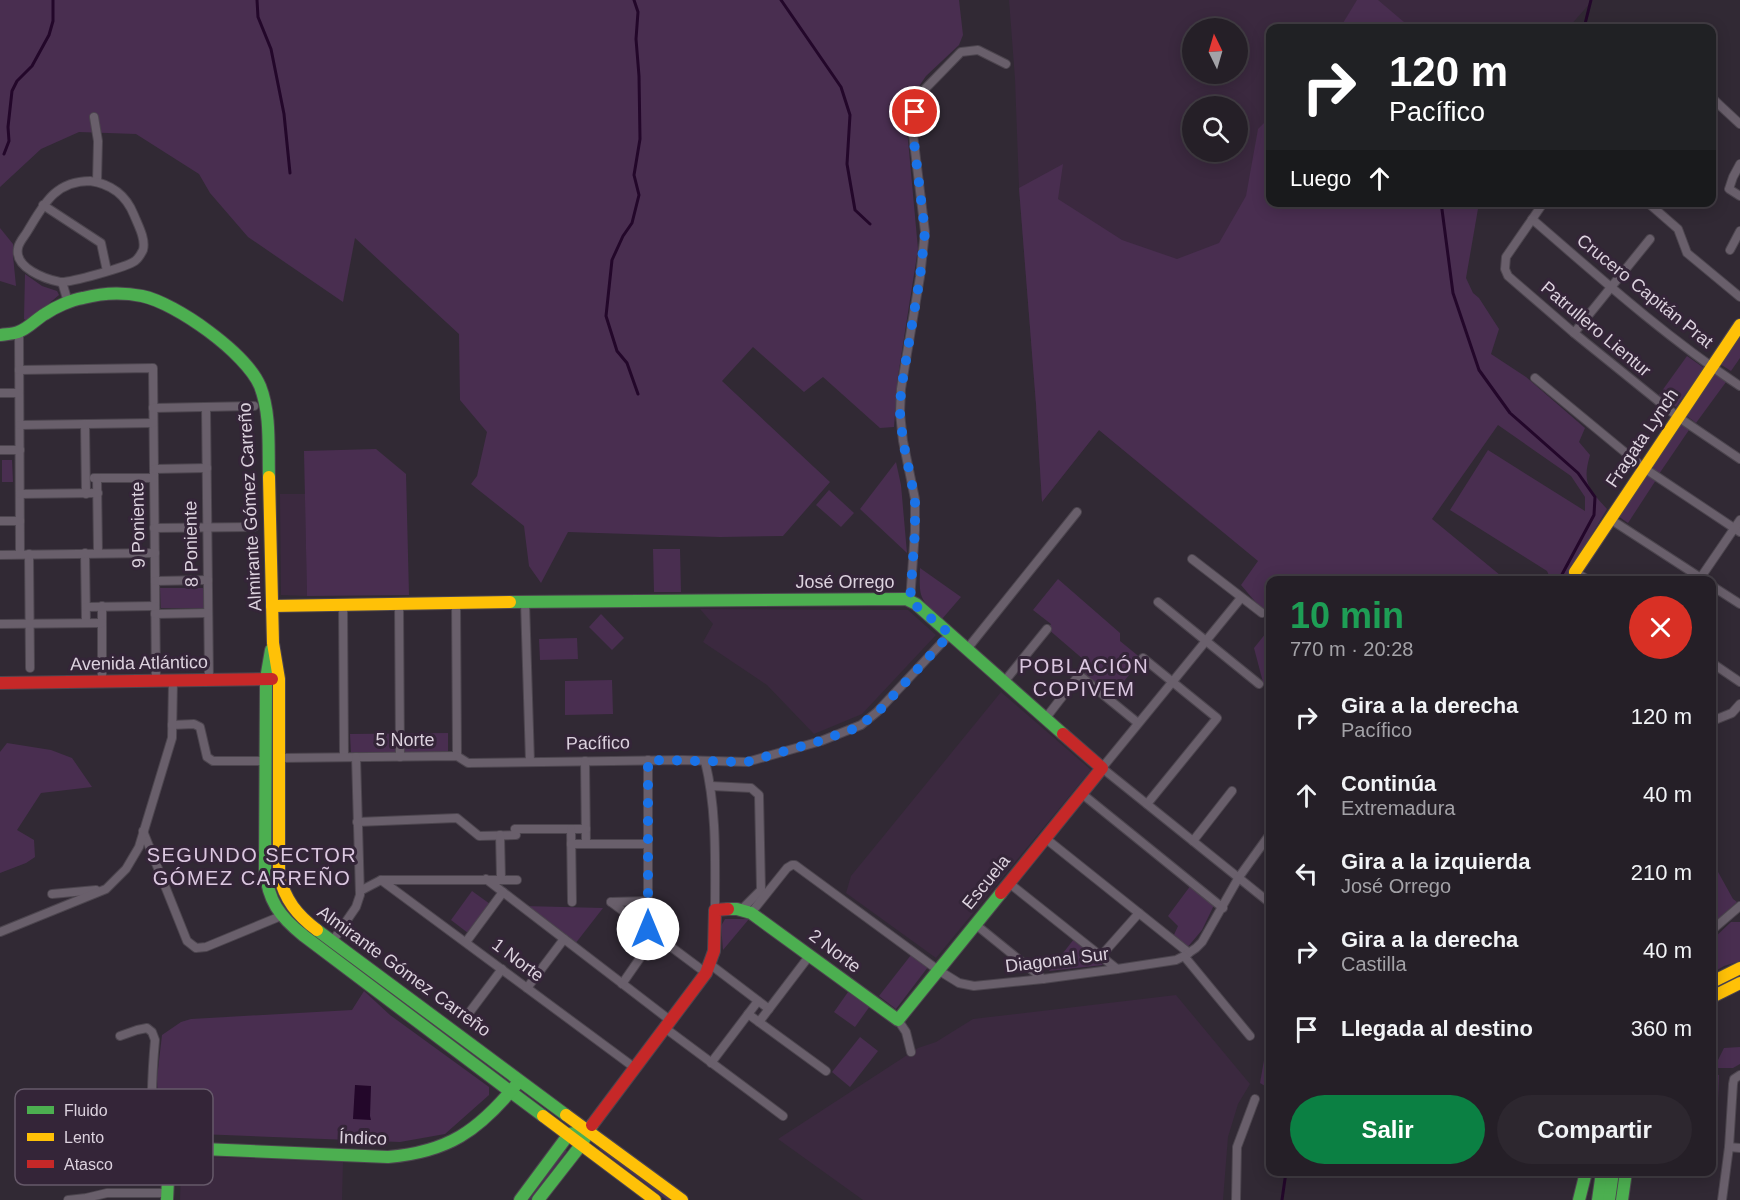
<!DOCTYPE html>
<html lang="es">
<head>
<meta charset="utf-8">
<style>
	:root { --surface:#251f27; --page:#2d272f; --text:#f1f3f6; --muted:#a3a2a7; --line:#423d44; --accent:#0b8043 }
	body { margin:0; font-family:Helvetica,sans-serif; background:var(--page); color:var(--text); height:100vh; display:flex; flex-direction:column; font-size:22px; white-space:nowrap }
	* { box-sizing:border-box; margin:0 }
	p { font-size:20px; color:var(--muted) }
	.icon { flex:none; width:33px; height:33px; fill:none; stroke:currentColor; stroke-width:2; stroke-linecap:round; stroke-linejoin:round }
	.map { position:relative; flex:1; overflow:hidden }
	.side { position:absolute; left:1266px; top:576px; width:450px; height:600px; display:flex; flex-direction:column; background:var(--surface); border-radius:12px; box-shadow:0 3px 15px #0003,0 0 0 2px var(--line) }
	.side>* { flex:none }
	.top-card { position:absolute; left:1266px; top:24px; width:450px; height:183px; border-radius:12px; box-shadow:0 3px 15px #0003,0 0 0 2px var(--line); background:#202124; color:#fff; overflow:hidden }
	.needle { width:39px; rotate:355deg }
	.fabs { position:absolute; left:1182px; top:18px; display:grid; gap:12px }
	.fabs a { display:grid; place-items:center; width:66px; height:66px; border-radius:50%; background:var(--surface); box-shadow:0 3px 15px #0003,0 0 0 2px var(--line); font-size:30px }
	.pin { position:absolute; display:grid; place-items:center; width:51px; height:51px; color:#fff; margin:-26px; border:3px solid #fff; border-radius:50%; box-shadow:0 2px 6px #0007 }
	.me { position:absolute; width:66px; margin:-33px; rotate:0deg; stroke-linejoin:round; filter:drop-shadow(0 0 4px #0008) }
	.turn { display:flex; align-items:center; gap:21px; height:126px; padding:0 24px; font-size:27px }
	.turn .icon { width:78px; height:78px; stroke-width:2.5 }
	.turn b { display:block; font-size:42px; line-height:51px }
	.then { display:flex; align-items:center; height:57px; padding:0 24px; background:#0003; gap:12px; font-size:22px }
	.round { display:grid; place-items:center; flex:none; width:63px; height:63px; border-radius:32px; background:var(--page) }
	.headline { display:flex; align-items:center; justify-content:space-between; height:102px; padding:0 24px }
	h1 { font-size:36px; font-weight:800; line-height:45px; color:#1e9e55 }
	.primary-button { display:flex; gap:12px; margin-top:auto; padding:12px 24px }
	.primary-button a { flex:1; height:69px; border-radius:36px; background:var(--accent); color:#fff; font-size:24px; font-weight:800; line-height:69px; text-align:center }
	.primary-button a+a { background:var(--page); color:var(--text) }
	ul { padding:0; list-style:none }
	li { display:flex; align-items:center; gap:18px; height:78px; padding:0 24px }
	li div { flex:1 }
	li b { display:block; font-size:22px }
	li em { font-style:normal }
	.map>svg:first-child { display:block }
</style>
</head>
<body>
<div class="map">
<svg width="1740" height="1200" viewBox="0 0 1740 1200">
	<rect width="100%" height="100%" fill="#312934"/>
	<!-- built -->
	<g fill="#3b293f" fill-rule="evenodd">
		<path d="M1009 0H1593L1568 28H1270V202L1211 523 1099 430 1042 502 1036 404 1019 188 1015 79ZM1192 28H1238V74H1192ZM1192 106H1238V152H1192Z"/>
		<polygon points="280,494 305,494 307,596 281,595"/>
		<polygon points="700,609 908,610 936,635 862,714 814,734 767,685 703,642 713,624"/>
		<polygon points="1001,692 1091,770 936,958 846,893 851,876"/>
		<polygon points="1176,995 1250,1084 1238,1104 1228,1137 1223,1200 863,1200 778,1139 918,1048 936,1042 973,1019"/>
		<polygon points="204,1157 343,1162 342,1200 180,1200 181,1171 192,1161"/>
	</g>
	<!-- green -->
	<g fill="#492e50">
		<polygon points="0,0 959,0 963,35 959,45 926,76 911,98 906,118 918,249 898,376 894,427 880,428 823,377 804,392 753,347 722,381 830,482 783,536 720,537 568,532 541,583 529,566 524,526 471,484 477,476 487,432 460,400 459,334 355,238 343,302 248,237 210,193 199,174 136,134 79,132 41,149 0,187"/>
		<polygon points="1357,0 1378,0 1411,28 1340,28"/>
		<path d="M1270 117V202L1479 203 1466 278 1473 293 1479 298 1499 329 1491 354 1526 377 1585 428 1579 442 1590 455C1582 483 1588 488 1607 509L1570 571 1575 580H1551L1547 571 1450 510 1488 450 1585 511V497L1571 476 1498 425 1432 519 1506 580H1270V619L1241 585 1258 561 1099 430 1042 502 1036 404 1019 188 1063 164 1058 199 1122 240 1177 259 1219 243 1246 196 1258 129Z"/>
		<polygon points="0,228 13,244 13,256 16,286 0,281"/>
		<polygon points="25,274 42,286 57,291 59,295 28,321 24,319"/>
		<polygon points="1740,334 1740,358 1731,371 1720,364"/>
		<polygon points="1687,356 1704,368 1676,407 1659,395"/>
		<polygon points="1712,372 1726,382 1696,423 1683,413"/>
		<polygon points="1679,418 1691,427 1659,474 1648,466"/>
		<polygon points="376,449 406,474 409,595 307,596 304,451"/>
		<polygon points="2,460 12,460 13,482 2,482"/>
		<polygon points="896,462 901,485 907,553 860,509"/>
		<polygon points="1646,474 1656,480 1628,523 1618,516"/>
		<polygon points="829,490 854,513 841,527 816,505"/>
		<polygon points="653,549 680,549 681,592 654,592"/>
		<path d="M920 568 961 597 942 619C919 599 919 598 920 568Z"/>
		<polygon points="1058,579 1120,633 1120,641 1142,659 1112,696 1084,674 1091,666 1048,629 1051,624 1033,610"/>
		<polygon points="160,588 205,588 206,608 161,608"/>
		<polygon points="601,614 624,638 612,650 589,627"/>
		<polygon points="1270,628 1270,709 1254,648"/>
		<polygon points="577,638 578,659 540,660 539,639"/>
		<polygon points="612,680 613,714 565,715 565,681"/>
		<polygon points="448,733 448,753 351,754 350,734"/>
		<polygon points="7,743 51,750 72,758 92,787 41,793 17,830 34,840 35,857 26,863 0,873 0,752"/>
		<polygon points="1712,861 1733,899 1737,902 1712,925"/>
		<polygon points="1191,885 1215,903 1202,930 1186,949 1173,937 1178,926 1168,916"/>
		<polygon points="472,891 490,904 468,933 451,920"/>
		<polygon points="523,906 603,908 575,944"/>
		<polygon points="725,919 749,919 723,950 721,926"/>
		<polygon points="1731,922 1740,922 1740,961 1724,966 1712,973 1712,940"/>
		<polygon points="1074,939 1103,965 1049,971"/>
		<polygon points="911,955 928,967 896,1009 879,996"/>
		<path d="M364 991 390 1015 489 1087V1095L445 1134 400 1142 199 1134C188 1136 178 1143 167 1142L159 1133 157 1078 162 1035 181 1022 191 1019 352 1010Z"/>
		<polygon points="848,992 870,1006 855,1027 834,1012"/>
		<polygon points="860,1037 878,1051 850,1087 832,1072"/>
		<polygon points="1267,1043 1270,1044 1270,1089 1260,1083"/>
		<polygon points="1740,1047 1740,1064 1733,1068 1714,1068 1724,1048"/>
		<polygon points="1712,1074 1719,1075 1718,1102 1712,1101"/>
		<polygon points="601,1147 673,1200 667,1200 599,1149"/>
		<polygon points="564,1149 567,1151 531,1200 526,1200"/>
	</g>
	<!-- water -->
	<polygon fill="#23072a" points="355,1085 371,1086 370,1116 371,1120 353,1119"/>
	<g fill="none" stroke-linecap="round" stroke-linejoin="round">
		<!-- stream -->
		<g stroke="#23072a" stroke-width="3">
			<polyline points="257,0 258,17 271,49 284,114 290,173"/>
			<polyline points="634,0 638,12 636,39 639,76 640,139 634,175 639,195 632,223 623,236 612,260 606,316 617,351 627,363 638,394"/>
			<polyline points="781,0 841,87 850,115 847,164 855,210 870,224"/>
			<polyline points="1584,28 1591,0"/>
			<polyline points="4,154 9,141 8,127 12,91 17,81 32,66 49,35 53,21 53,0"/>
			<polyline points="1441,202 1453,293 1479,370 1510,413 1578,473 1595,497 1594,515 1559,580"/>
			<polyline points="1282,1200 1286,1172"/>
		</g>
		<!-- street casing -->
		<g stroke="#4c454e" stroke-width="10">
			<g id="street">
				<polyline points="1712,98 1740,124"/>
				<polyline points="94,117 98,141 97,182"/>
				<polyline points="1740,164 1733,177 1729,189 1740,196"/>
				<path d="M90 181C112 184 126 195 134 215 138 225 146 239 143 250 141 254 139 258 135 261 127 267 69 283 60 282 45 279 14 268 18 248 19 242 24 237 27 232 43 206 54 181 90 181Z"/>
				<polyline points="1544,202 1506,257 1505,269 1508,276 1574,333 1678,417 1740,459"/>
				<polyline points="1647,202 1678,229 1687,253 1740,297"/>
				<polyline points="43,205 101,243 107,271"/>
				<path d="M1532 219C1599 277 1666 337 1740 386"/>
				<polyline points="1730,250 1740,231"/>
				<polyline points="62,282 68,302"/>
				<polyline points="19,332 20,554"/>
				<polyline points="1574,333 1650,239"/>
				<polyline points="19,370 153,368 156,681"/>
				<polyline points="1535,378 1644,468 1740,532"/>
				<polyline points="0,393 19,393"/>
				<polyline points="206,407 209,680"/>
				<polyline points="153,408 254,406"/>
				<polyline points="85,424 86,494"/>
				<polyline points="20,425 153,423"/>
				<polyline points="0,450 20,450"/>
				<polyline points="154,469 207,468"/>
				<polyline points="94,478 154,478"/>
				<polyline points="97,478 98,553"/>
				<polyline points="20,494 98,493"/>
				<polyline points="1610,519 1704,580"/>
				<polyline points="0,521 20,521"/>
				<polyline points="154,528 254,527"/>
				<polyline points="85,553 86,623"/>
				<polyline points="29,554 30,668"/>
				<polyline points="0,555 155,553"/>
				<polyline points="1192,559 1262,613"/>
				<polyline points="1575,572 1588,580"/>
				<polyline points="1699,580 1740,520"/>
				<polyline points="155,581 208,580"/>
				<polyline points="1712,586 1740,604"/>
				<polyline points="1241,598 1102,768 1270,903"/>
				<polyline points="910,601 915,531 915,499 903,441 900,413 901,389 920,277 925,232 913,134 915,112 923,91 961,52 978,50 1006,64"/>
				<polyline points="456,602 457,756"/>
				<polyline points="525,602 530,762"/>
				<polyline points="1158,602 1259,684"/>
				<polyline points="399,603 400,757"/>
				<polyline points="343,604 344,757"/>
				<polyline points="102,606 102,681"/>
				<polyline points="86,607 155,606"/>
				<polyline points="155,614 208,613"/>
				<polyline points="0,624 102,623"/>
				<polyline points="967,649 1077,512"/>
				<polyline points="1143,658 1217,718 1147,804"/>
				<polyline points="1712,663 1740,682"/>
				<polyline points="1004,682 1047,629"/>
				<polyline points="1045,719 1079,675 1138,723"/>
				<polyline points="1712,721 1732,713 1740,704"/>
				<polyline points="172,725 194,724 200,727 207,757 213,761 265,761"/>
				<polyline points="279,758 457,756 468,763 682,760 747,762 821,741 861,725 877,712 950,634"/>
				<polyline points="648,760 648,929"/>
				<polyline points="585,761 586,844"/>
				<path d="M705 761C717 810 715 860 715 910"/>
				<polyline points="711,786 751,788 759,795 761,890 742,909"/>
				<polyline points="1081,793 1223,908"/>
				<polyline points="357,822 457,818 479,836 516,835 515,829 586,829"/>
				<polyline points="571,829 572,902"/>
				<polyline points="143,831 187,941 196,948 206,947 281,916"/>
				<polyline points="500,835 501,879"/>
				<polyline points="1045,838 1189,953"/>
				<polyline points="1193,841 1232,791"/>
				<polyline points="571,844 647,844"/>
				<polyline points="486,879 671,1021"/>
				<polyline points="381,880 635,1068"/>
				<polyline points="1009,883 1117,969"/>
				<polyline points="360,891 381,880 517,880"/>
				<polyline points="52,894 96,890"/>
				<polyline points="611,902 706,973"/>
				<polyline points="611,902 648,901"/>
				<polyline points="751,913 787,868 792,865 795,865 938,970 959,983 974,986 1043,979 1117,969 1176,960 1184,956 1196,948 1202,942 1239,877 1270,834"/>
				<polyline points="975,924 1043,979"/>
				<polyline points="1712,930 1740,906"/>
				<polyline points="0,932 106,889 126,869 139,847 172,738 173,681"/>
				<polyline points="332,942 356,907 360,895 356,757"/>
				<polyline points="466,942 503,892"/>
				<polyline points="1184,956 1250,1036"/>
				<polyline points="1100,957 1139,913"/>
				<polyline points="711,965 769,1009"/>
				<polyline points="622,984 656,935"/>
				<polyline points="527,988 564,939"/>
				<polyline points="469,1013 502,969"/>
				<polyline points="748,1014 826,1071"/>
				<polyline points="898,1020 906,1032 911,1052"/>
				<polyline points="759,1022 810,955"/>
				<polyline points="665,1028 783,1116"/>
				<path d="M120 1036 137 1030 147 1028 152 1032 155 1040C153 1061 148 1135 156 1152 159 1157 166 1161 171 1164"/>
				<polyline points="711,1063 758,1001"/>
				<polyline points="154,1140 177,1155"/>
				<polyline points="1729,1147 1740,1148"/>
				<polyline points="68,1200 86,1198 107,1193 168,1193"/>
				<polyline points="1236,1200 1237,1147 1255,1099"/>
				<polyline points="1722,1200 1729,1147 1733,1084 1734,1079 1740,1075"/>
			</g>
		</g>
		<!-- fast casing -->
		<g stroke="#4c454e" stroke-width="14">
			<g id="fast">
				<path d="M0 335C6 334 13 334 18 332 28 329 36 319 45 314 55 307 71 300 83 298 102 293 122 292 142 296 176 303 246 353 260 386 271 414 268 447 269 477"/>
				<polyline points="510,602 906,599 916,604 1063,734"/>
				<path d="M271 650 266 679 265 869C268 901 279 916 304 936L543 1116"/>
				<polyline points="728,909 737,909 751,913 898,1020 1001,893"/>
				<polyline points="317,930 566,1115"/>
				<path d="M167 1200C169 1167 165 1153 203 1149L388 1157C448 1152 478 1131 516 1085"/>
				<polyline points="520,1200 569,1134 575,1133"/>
				<polyline points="538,1200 581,1145 592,1125"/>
				<polyline points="1579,1200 1586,1172"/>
				<polyline points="1598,1200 1602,1172"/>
				<polyline points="1609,1200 1613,1172"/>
				<polyline points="1622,1200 1626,1172"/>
			</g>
		</g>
		<!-- slow casing -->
		<g stroke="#4c454e" stroke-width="14">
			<g id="slow">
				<path d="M269 477 273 643 279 679V875C285 900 297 915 317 930"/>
				<polyline points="1575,572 1740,325"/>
				<polyline points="272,606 510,602"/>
				<polyline points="1712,982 1740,968"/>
				<polyline points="1712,997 1740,983"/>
				<polyline points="566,1115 682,1200"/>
				<polyline points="543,1116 655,1200"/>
			</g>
		</g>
		<!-- jam casing -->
		<g stroke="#4c454e" stroke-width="14">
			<g id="jam">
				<polyline points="0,683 272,679"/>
				<polyline points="1001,893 1102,768 1063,734"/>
				<polyline points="592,1125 706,973 714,951 715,910 728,909"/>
			</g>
		</g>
		<!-- street -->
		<use href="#street" stroke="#695f6b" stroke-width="8"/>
		<!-- fast -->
		<use href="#fast" stroke="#4caf50" stroke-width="12"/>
		<!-- slow -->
		<use href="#slow" stroke="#ffc107" stroke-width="12"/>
		<!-- jam -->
		<use href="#jam" stroke="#c62828" stroke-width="12"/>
	</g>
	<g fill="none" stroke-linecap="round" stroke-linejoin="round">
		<!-- route -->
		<polyline stroke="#1a73e8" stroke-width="10" stroke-dasharray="0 18" points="648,929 648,760 747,762 820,741 856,728 878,712 950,634 910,601 915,531 915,499 903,441 900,413 901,390 920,277 925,232 913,134 915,112"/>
	</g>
	<g text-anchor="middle" stroke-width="6" stroke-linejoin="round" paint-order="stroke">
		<!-- street labels -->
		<g font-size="18" fill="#dcd2de" stroke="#342538">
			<text transform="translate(1645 291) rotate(39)" y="6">Crucero Capitán Prat</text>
			<text transform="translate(1596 329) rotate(40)" y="6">Patrullero Lientur</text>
			<text transform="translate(1642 438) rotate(-56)" y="6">Fragata Lynch</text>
			<text transform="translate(250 507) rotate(-93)" y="6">Almirante Gómez Carreño</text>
			<text transform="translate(138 525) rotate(-91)" y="6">9 Poniente</text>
			<text transform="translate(191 544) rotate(-91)" y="6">8 Poniente</text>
			<text x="845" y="588">José Orrego</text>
			<text transform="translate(139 663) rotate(-1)" y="6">Avenida Atlántico</text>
			<text x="405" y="746">5 Norte</text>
			<text transform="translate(598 743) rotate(-1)" y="6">Pacífico</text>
			<text transform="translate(986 882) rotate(-51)" y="6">Escuela</text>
			<text transform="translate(835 951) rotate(37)" y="6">2 Norte</text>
			<text transform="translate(518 960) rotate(37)" y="6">1 Norte</text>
			<text transform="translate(1057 960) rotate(-7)" y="6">Diagonal Sur</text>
			<text transform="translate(404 971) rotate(36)" y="6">Almirante Gómez Carreño</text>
			<text transform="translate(363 1138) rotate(2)" y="6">Índico</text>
		</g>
		<!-- neighbourhood labels -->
		<g font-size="20" letter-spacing="1.5" fill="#dbc7e0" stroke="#342538">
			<text x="1084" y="673">POBLACIÓN<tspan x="1084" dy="23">COPIVEM</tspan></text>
			<text x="252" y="862">SEGUNDO SECTOR<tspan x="252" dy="23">GÓMEZ CARREÑO</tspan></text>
		</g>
	</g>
	<!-- legend -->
	<rect x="15" y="1089" width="198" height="96" rx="9" fill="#342538" stroke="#66596a" stroke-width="1.5"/>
	<rect x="27" y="1106" width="27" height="8" fill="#4caf50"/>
	<rect x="27" y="1133" width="27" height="8" fill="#ffc107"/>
	<rect x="27" y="1160" width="27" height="8" fill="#c62828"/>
	<g font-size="16" fill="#dcd2de">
		<text x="64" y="1116">Fluido</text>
		<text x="64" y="1143">Lento</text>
		<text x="64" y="1170">Atasco</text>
	</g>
</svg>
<div class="fabs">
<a><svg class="needle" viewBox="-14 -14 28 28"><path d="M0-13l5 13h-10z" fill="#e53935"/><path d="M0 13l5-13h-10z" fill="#a3a2a7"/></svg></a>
<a><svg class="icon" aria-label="search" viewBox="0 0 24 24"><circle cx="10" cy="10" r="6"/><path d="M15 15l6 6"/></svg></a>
</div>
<div class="pin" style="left:915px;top:112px;background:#d93025"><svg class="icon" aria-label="arrive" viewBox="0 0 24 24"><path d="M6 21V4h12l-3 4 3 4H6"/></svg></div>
<svg class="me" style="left:648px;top:929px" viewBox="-20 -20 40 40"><circle r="19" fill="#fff"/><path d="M0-13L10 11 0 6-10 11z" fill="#1a73e8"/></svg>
<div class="top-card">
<div class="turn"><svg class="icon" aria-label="right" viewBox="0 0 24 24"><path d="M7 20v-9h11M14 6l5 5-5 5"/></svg><div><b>120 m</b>Pacífico</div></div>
<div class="then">Luego<svg class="icon" aria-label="ahead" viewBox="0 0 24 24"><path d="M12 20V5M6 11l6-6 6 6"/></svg></div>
</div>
<section class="side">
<div class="headline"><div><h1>10 min</h1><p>770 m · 20:28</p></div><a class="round" style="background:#d93025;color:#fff"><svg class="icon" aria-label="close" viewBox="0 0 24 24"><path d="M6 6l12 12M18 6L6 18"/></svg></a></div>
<ul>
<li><svg class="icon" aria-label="right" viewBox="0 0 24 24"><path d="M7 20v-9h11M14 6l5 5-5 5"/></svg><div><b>Gira a la derecha</b><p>Pacífico</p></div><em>120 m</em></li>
<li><svg class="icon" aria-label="ahead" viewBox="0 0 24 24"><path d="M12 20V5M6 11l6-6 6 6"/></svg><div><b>Continúa</b><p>Extremadura</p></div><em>40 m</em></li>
<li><svg class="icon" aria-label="left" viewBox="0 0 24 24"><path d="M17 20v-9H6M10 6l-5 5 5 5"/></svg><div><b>Gira a la izquierda</b><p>José Orrego</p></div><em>210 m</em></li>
<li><svg class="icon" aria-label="right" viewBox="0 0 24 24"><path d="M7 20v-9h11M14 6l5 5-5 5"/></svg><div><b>Gira a la derecha</b><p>Castilla</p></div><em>40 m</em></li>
<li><svg class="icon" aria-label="arrive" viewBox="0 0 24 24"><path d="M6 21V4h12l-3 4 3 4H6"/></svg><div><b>Llegada al destino</b></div><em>360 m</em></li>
</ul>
<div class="primary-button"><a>Salir</a><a>Compartir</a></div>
</section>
</div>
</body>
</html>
